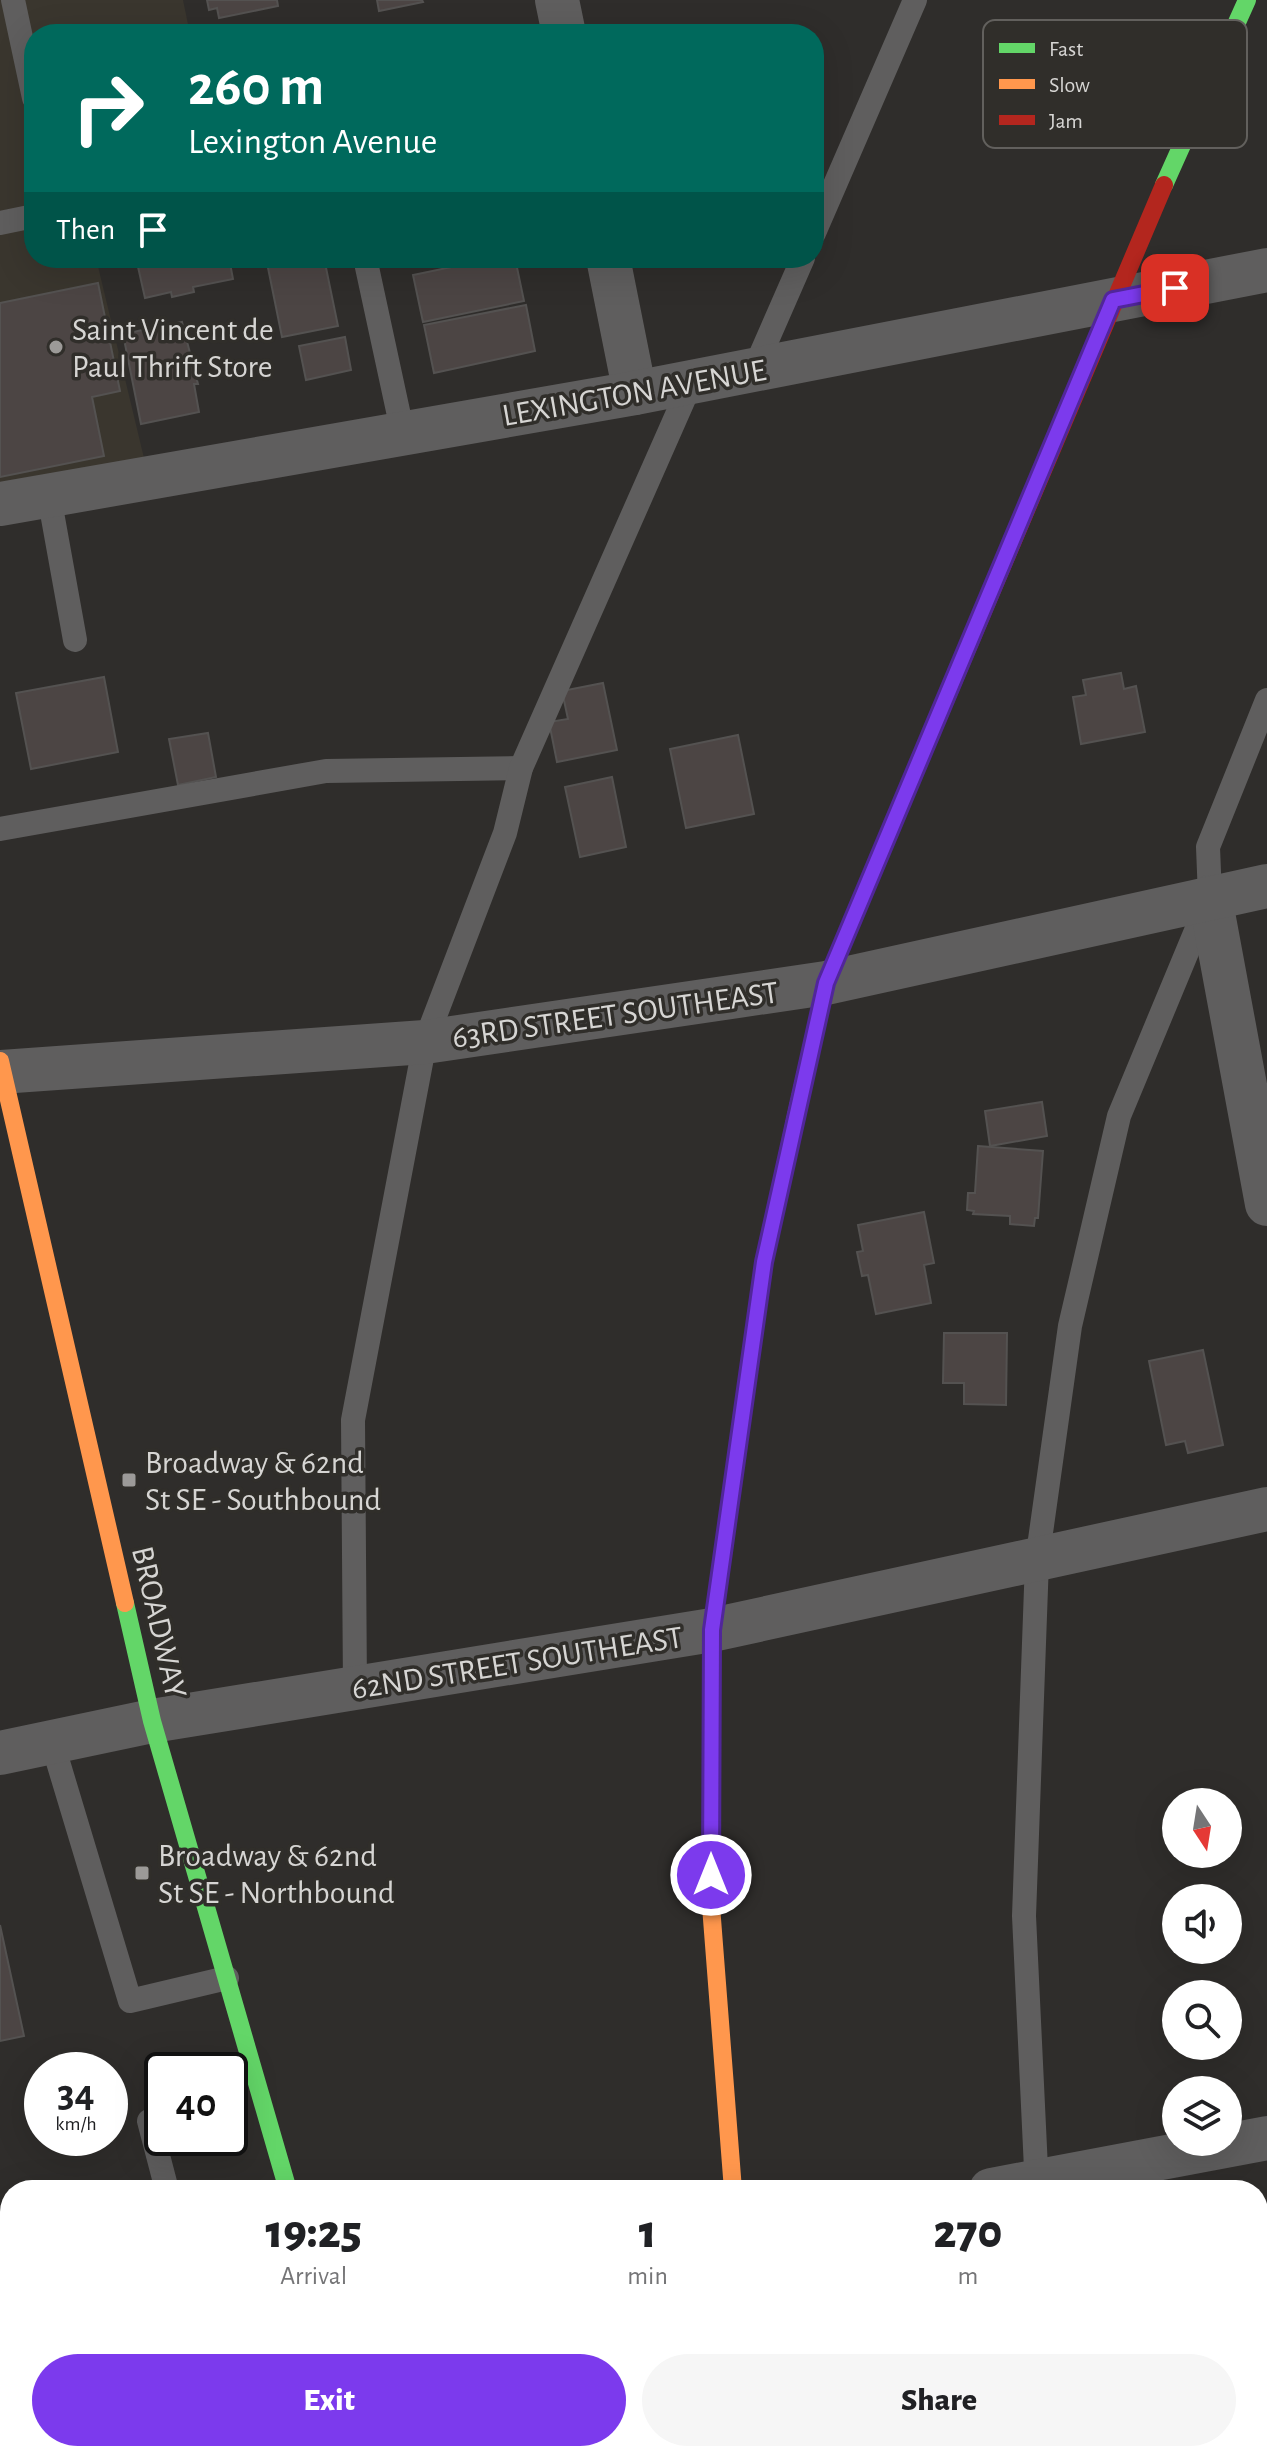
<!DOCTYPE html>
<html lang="en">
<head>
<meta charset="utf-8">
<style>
	:root { --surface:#fff; --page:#f6f6f6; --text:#202124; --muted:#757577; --accent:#7c3aed }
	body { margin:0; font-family:"Alegreya Sans",sans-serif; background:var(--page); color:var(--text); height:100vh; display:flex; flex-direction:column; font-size:30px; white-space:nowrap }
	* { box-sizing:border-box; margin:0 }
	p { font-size:26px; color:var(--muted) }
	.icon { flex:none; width:44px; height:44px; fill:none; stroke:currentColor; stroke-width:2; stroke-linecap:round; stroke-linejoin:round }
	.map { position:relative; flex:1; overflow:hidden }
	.sheet { position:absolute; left:0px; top:2180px; width:1268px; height:282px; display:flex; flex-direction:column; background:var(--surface); border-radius:32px 32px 0 0; box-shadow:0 8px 32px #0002 }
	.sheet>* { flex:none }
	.top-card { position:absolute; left:24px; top:24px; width:800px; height:244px; border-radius:32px; box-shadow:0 8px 32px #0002; background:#00695c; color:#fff; overflow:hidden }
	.needle { width:52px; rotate:168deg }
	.fabs { position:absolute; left:1162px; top:1788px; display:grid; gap:16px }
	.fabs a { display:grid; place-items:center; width:80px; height:80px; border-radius:50%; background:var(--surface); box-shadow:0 8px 32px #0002; font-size:40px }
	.speed { position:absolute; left:24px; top:2052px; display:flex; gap:16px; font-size:40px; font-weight:700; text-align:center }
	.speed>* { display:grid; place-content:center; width:104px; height:104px; border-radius:50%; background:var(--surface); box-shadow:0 8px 32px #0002; line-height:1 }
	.speed small { font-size:20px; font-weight:400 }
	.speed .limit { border:4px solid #111; border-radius:12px; background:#fff; color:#111 }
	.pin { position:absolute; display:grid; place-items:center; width:68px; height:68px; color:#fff; margin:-34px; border-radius:16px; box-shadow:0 4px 12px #0006 }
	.me { position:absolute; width:88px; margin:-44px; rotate:0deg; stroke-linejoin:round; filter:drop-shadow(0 0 6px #0008) }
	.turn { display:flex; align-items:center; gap:28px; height:168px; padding:0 32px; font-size:36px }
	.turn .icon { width:104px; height:104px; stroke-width:2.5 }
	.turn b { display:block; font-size:56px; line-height:68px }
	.then { display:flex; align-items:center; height:76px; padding:0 32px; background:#0003; gap:16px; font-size:30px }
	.eta { display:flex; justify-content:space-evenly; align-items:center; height:136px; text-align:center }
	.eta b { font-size:48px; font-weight:800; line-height:56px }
	.button { display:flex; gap:16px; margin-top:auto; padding:16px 32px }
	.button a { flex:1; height:92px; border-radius:48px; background:var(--accent); color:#fff; font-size:32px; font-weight:800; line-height:92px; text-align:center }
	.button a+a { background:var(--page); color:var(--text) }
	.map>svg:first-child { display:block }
</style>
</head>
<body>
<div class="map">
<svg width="1267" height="2461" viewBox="0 0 1267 2461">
	<rect width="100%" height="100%" fill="#2f2d2b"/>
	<!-- built -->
	<polygon fill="#3a362e" points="0,0 183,0 190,34 34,34 34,258 96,258 144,458 0,490"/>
	<!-- building -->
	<g fill="#4c4544" stroke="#545251" stroke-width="2">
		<polygon points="207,0 277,0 278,6 219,18 217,8 209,10"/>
		<polygon points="377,0 422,0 423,2 379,11"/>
		<polygon points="136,258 229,258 233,279 193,287 194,292 172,297 171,292 145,298"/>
		<polygon points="266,258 324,258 338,326 282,337"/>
		<polygon points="495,258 515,258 524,301 423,322 413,275"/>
		<polygon points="98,283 120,391 92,397 104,456 0,477 0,303"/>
		<polygon points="526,305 535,351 434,373 424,325"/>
		<polygon points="182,322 198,384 194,384 199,412 141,424 123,334"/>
		<polygon points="345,337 351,370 306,380 299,346"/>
		<polygon points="1121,673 1124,689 1136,686 1145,732 1081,744 1073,697 1086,695 1083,680"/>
		<polygon points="104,677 118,752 31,769 16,693"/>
		<polygon points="603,683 617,750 557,762 549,722 568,719 562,691"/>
		<polygon points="208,733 216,777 178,785 169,739"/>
		<polygon points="738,735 754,814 686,828 670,749"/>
		<polygon points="612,777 626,847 580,857 565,787"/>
		<polygon points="1042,1102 1047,1136 990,1146 985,1111"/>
		<polygon points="978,1146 1043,1151 1038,1218 1035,1218 1034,1226 1010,1224 1010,1216 973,1214 974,1211 967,1210 968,1193 975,1193"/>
		<polygon points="924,1212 934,1263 924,1265 931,1303 876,1314 868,1275 862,1276 857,1252 863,1251 858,1225"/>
		<polygon points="944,1333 1007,1333 1006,1405 964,1404 964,1383 943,1383"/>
		<polygon points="1203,1350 1223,1445 1188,1453 1185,1441 1166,1445 1149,1361"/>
		<polygon points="0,1925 24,2036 0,2041"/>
		<polygon points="535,2452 603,2452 604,2461 536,2461"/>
	</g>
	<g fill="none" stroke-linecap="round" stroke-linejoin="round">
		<!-- lane -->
		<g stroke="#5f5e5e" stroke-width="24">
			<polyline points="13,0 34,98"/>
			<polyline points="0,223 34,216"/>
			<polyline points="814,233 915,0"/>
			<polyline points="365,258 403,434"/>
			<polyline points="754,370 803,258"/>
			<polyline points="49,496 75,640"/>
			<polyline points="0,829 326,771 521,768"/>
			<polyline points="355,1688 353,1420 425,1042 505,833 521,768 691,383"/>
			<polyline points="52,1742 130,2001 227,1978"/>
			<polyline points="149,2121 167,2190"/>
			<polyline points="1037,2190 1024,1916 1037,1561 1070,1326 1119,1116 1210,897 1208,847 1267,700"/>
			<polyline points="1082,2452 1083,2461"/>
		</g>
		<!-- street -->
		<g stroke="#5f5e5e" stroke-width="44">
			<polyline points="557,0 564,34"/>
			<polyline points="608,258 635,393"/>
			<polyline points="0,504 635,393 1267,270"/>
			<polyline points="1210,897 1267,1204"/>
			<polyline points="0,1072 425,1042 826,983 1267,886"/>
			<polyline points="0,1753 152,1721 712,1630 1267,1509"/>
			<polyline points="991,2190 1267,2138"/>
			<polyline points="0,2391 10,2388"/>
		</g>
		<!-- fast -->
		<g stroke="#63d668" stroke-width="18">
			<polyline points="1164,185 1247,0"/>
			<polyline points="125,1603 152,1721 288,2190"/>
			<polyline points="768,2452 770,2461"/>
		</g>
		<!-- slow -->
		<g stroke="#ff974d" stroke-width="18">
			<polyline points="0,1061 125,1603"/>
			<polyline points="794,1125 826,983 906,793"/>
			<polyline points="712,1708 711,1906 733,2190"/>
		</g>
		<!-- jam -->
		<g stroke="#b3261e" stroke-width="18">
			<polyline points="906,793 1164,185"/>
			<polyline points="712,1708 712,1630 764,1262 794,1125"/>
			<polyline points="357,2452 359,2461"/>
		</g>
	</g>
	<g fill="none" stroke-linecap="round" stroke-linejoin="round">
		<!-- route casing -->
		<g stroke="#51269a" stroke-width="20">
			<polyline id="route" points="711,1875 712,1630 764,1262 826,983 1113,300 1175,288"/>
		</g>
		<!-- route -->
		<use href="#route" stroke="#7c3aed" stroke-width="14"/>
	</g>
	<!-- markers -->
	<g fill="#9c9a98" stroke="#302e2a" stroke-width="3">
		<circle cx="56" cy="347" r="8"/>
		<rect x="121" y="1472" width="16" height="16" rx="4"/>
		<rect x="134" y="1865" width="16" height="16" rx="4"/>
	</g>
	<g text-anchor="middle" stroke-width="7" stroke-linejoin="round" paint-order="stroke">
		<!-- poi labels -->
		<g font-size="32" fill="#d6d5d3" stroke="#302e2a" text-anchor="start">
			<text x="72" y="340">Saint Vincent de<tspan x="72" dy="37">Paul Thrift Store</tspan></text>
			<text x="145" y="1473">Broadway &amp; 62nd<tspan x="145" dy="37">St SE - Southbound</tspan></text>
			<text x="158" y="1866">Broadway &amp; 62nd<tspan x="158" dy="37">St SE - Northbound</tspan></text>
		</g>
		<!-- street labels -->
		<g font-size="32" fill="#d6d5d3" stroke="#302e2a">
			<text transform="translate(634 392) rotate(-10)" y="11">LEXINGTON AVENUE</text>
			<text transform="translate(615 1014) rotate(-8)" y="11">63RD STREET SOUTHEAST</text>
			<text transform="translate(160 1622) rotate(77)" y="11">BROADWAY</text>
			<text transform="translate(517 1662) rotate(-9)" y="11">62ND STREET SOUTHEAST</text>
		</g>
	</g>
	<!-- legend -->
	<rect x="983" y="20" width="264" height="128" rx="12" fill="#302e2a" stroke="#62605d" stroke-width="2"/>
	<rect x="999" y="43" width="36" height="10" fill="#63d668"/>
	<rect x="999" y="79" width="36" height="10" fill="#ff974d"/>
	<rect x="999" y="115" width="36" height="10" fill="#b3261e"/>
	<g font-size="22" fill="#d6d5d3">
		<text x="1049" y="56">Fast</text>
		<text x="1049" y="92">Slow</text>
		<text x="1049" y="128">Jam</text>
	</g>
</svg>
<div class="fabs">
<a><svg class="needle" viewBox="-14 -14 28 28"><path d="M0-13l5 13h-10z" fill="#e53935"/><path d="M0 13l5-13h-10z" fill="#757577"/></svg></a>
<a><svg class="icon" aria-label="sound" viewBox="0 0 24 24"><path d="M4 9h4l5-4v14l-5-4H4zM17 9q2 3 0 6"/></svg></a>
<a><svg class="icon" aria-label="search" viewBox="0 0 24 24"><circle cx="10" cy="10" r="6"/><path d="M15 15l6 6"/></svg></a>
<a><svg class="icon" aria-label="layers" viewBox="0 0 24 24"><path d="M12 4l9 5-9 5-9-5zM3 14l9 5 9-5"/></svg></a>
</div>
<div class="speed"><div>34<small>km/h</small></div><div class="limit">40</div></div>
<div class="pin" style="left:1175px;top:288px;background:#d93025"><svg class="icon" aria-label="arrive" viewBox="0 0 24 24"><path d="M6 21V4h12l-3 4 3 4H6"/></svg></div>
<svg class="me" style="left:711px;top:1875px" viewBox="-20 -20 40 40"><circle r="17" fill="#7c3aed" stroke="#fff" stroke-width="3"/><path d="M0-11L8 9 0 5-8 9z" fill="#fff"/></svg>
<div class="top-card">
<div class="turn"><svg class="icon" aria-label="right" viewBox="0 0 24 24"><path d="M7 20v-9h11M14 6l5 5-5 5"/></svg><div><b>260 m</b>Lexington Avenue</div></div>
<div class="then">Then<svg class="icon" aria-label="arrive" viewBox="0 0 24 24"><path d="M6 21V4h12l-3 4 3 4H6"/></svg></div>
</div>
<section class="sheet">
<div class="eta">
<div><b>19:25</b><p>Arrival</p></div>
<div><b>1</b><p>min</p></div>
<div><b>270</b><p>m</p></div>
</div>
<div class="button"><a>Exit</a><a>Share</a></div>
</section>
</div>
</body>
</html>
